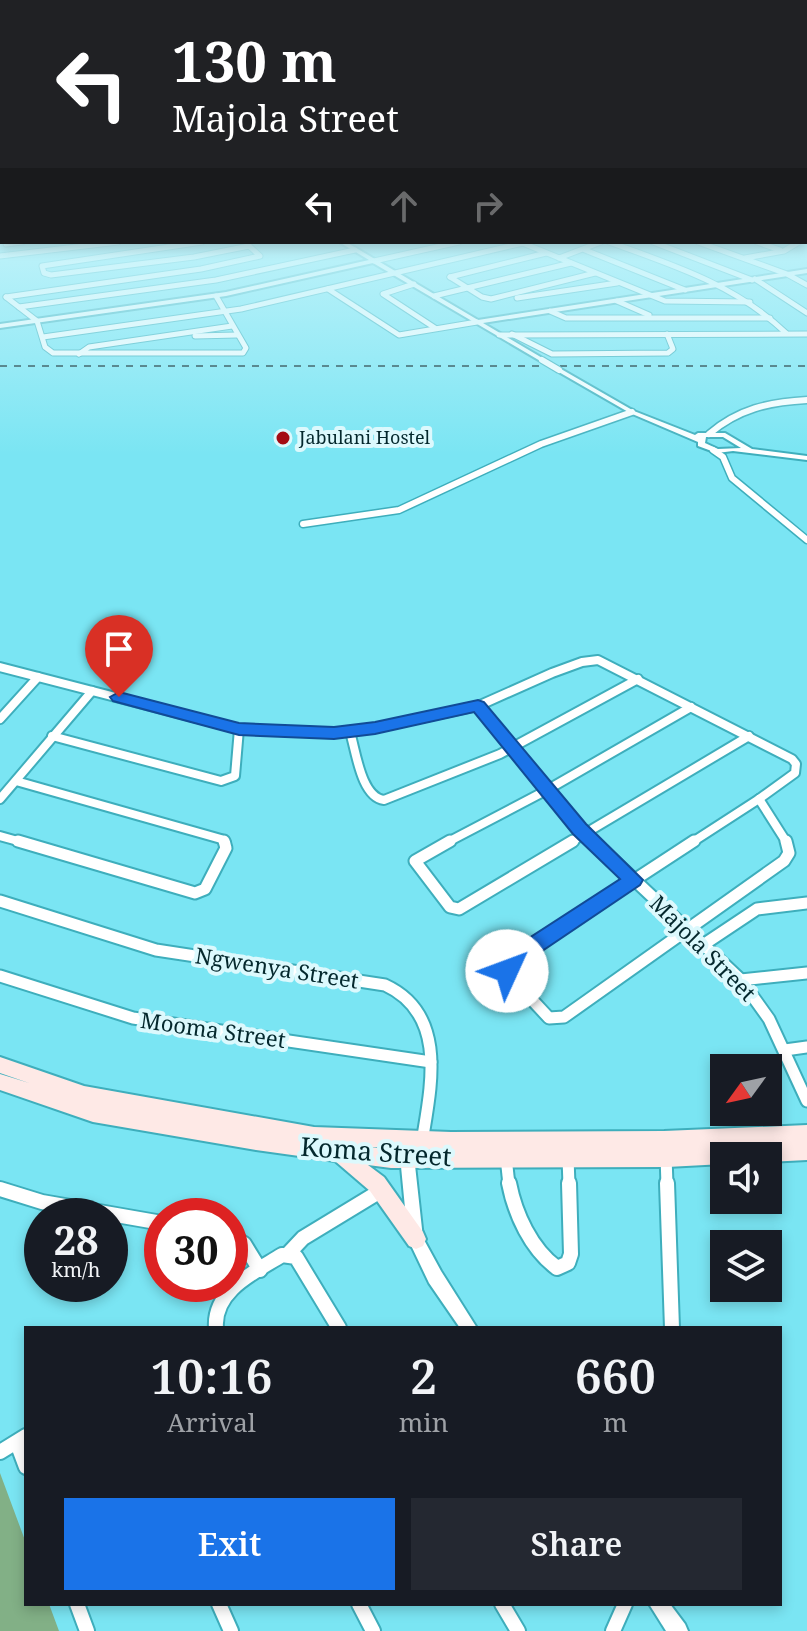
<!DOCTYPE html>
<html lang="en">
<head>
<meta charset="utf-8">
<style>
	:root { --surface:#171b24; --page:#242831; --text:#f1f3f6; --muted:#9ea1a6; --accent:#1a73e8 }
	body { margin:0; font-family:"Noto Serif",serif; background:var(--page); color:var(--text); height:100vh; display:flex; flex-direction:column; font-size:30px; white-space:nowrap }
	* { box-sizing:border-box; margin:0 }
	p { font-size:26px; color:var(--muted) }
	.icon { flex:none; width:44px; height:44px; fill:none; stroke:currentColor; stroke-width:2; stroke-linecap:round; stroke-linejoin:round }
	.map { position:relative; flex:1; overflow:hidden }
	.panel { position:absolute; left:24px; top:1326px; width:758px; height:280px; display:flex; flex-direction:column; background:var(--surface); border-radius:0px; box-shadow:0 4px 12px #0003 }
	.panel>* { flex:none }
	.banner { position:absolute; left:0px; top:0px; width:808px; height:244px; box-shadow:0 4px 12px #0003; background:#202124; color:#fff; overflow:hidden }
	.needle { width:52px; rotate:237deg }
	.fabs { position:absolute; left:710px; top:1054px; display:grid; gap:16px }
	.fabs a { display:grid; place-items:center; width:72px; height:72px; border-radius:0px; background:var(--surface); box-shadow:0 4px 12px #0003; font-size:40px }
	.speed { position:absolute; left:24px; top:1198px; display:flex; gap:16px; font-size:40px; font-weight:700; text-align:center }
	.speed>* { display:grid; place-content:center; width:104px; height:104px; border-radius:50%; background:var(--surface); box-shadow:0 4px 12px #0003; line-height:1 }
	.speed small { font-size:20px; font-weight:400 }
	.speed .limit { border:12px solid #d22; background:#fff; color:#111 }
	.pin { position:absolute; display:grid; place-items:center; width:68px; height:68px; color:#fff; margin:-82px -34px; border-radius:50% 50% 50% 0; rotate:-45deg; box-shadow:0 0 8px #0007 }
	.pin .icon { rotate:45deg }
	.me { position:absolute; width:88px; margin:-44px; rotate:47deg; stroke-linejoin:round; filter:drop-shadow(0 0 6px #0008) }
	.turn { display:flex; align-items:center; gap:28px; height:168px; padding:0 40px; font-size:36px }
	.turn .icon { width:104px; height:104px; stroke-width:2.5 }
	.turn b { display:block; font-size:56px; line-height:68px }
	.lanes { display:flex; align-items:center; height:76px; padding:0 40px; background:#0003; justify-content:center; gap:40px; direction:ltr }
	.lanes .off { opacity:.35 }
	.eta { display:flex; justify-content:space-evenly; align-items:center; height:136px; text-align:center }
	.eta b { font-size:48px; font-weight:600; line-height:56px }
	.button { display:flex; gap:16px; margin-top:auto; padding:16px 40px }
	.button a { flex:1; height:92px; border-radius:0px; background:var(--accent); color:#fff; font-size:32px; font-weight:600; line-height:92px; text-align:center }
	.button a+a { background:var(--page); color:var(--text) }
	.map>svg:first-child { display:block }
</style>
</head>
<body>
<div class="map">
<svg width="807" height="1631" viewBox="0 0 807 1631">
	<rect width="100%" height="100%" fill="#7ae5f3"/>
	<!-- green -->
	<polygon fill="#82b086" points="0,1473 26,1543 26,1604 49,1604 59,1631 0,1631"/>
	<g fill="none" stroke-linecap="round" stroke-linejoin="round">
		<!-- minor-far4 casing -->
		<g stroke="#3eaebc" stroke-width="7">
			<g id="minor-far4">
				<polyline points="0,235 2,238"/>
				<polyline points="202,242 42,266 44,273 51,275 194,257 249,246"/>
				<polyline points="520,242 665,301 750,302"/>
				<path d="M609 242C673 265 736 285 786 333"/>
				<polyline points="653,242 752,280"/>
				<polyline points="698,242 787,274 807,285"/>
				<polyline points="757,242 780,250"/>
				<polyline points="6,244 22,242"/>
				<polyline points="585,250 685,290"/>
				<polyline points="0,256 118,242"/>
				<polyline points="559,258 601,242"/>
				<polyline points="745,258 784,251 799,242"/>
				<polyline points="374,261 459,242"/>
				<polyline points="450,277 482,297 491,299 595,273"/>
				<polyline points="450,277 546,253"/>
				<polyline points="755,279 807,313"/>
				<polyline points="414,284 383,294 435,328"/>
				<polyline points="328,289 399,335 477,322"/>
				<polyline points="434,296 571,263"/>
				<polyline points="6,297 37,321 45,347 53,353 243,353 246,348 216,296"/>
				<polyline points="6,297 201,269 260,256 247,244"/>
				<polyline points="517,298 617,283"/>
				<polyline points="617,301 649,315"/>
				<polyline points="19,307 216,280 355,250"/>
				<polyline points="550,311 566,318 770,318"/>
				<polyline points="512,334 552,354 668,353 673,349 667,334"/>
				<polyline points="499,335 807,334"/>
				<polyline points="195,336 237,335"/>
				<polyline points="43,337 241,309 523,243"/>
				<polyline points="79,354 89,347 232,326"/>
			</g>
		</g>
		<!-- minor-far3 casing -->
		<g stroke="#3eaebc" stroke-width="9">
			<g id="minor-far3">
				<path d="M709 434C738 409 769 402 807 400"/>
				<polyline points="713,450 723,457 732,478 807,540"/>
				<polyline points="303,524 399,510 541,444 632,412"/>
			</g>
		</g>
		<!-- minor-far2 casing -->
		<g stroke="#3eaebc" stroke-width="12">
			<g id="minor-far2">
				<polyline points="0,667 239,729 334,733 375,728 478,706 552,673 582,662 598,660 792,759 796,764 795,773 759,799"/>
				<polyline points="478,706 595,843"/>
				<polyline points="0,719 38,677"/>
				<path d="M350 732C356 751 361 797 384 800L500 754 638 679"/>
				<polyline points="52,736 221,781 235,776 239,729"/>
				<polyline points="16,781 221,839 226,843"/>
				<polyline points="0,799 92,691"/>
				<polyline points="759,799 787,843"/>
				<polyline points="0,836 25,843"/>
				<polyline points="446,843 547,790 691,707"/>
				<polyline points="569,843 749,736"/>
				<polyline points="691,843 759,799"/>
			</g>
		</g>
		<!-- minor-far1 casing -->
		<g stroke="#3eaebc" stroke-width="15">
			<g id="minor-far1">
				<polyline points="18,841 195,893 205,889 226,848 224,841"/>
				<polyline points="450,841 415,861 450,907 459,909 573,841"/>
				<polyline points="593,841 741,980 769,1019 807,1101"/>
				<polyline points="694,841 512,960 509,975 549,1018 564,1017 784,861 789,853 786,841"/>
				<path d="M0 901 156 950 385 985C448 1014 431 1086 422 1142"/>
				<polyline points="703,945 757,909 807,903"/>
				<polyline points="0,976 133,1018 431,1062"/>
				<polyline points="741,980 807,973"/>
				<polyline points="785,1050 807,1047"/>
				<polyline points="666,1156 667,1185"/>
				<polyline points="506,1157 509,1185"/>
				<polyline points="568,1158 569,1185"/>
			</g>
		</g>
		<!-- minor casing -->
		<g stroke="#3eaebc" stroke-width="18">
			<g id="minor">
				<path d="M509 1183C515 1214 531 1249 557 1268L568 1263 571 1254 569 1183"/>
				<polyline points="667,1183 672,1328"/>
				<polyline points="0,1189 42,1202 162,1223"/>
				<polyline points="230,1235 244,1244 260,1270"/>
				<polyline points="287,1255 303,1238 382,1190"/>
				<path d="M216 1328C213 1290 255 1272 282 1255L296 1257 339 1328"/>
				<polyline points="17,1443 26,1467"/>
				<polyline points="0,1452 26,1436"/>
				<polyline points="77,1604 87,1631"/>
				<polyline points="219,1604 231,1631"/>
				<polyline points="359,1604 373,1631"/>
				<polyline points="502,1604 518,1631"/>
				<polyline points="613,1631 625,1604"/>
			</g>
		</g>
		<!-- tertiary casing -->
		<g stroke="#3eaebc" stroke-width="4">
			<g id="tertiary">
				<polygon points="339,242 346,242 478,320 807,269 807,273 483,323 544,359 544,361 542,362 373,263 226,296 0,328 0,324 226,292 369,260"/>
				<path d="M557 369H561L634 411 695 435 698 433H725L752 449 807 456V460L733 451 717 453 698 446V442L630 413 557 371ZM706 437H723L741 448 718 449 705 443Z"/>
				<polygon points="407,1149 412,1151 414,1156 423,1238 441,1271 477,1328 460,1328 429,1283 408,1239 400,1156 402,1151"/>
				<polygon points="649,1604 670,1604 685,1624 688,1631 666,1631"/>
			</g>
		</g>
		<!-- secondary casing -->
		<g stroke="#3eaebc" stroke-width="4">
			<path id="secondary" d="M0 1057 84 1086 314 1127 451 1132 664 1131 807 1125V1160L768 1162V1156H724V1164L667 1167 391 1168 368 1165 384 1177 423 1232 426 1239 423 1246 416 1249 409 1246 370 1191 335 1161 256 1150 93 1122 0 1090V1074L29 1083 0 1073ZM370 1147 439 1150H391Z"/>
		</g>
		<!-- minor-far4 -->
		<use href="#minor-far4" stroke="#fff" stroke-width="5"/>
		<!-- minor-far3 -->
		<use href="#minor-far3" stroke="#fff" stroke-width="6"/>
		<!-- minor-far2 -->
		<use href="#minor-far2" stroke="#fff" stroke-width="8"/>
		<!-- minor-far1 -->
		<use href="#minor-far1" stroke="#fff" stroke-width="11"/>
		<!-- minor -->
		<use href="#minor" stroke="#fff" stroke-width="14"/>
		<!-- tertiary -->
		<use href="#tertiary" fill="#fff" fill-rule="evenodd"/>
		<!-- secondary -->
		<use href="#secondary" fill="#fee9e6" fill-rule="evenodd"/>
		<!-- rail -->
		<polyline stroke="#16454c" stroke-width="2" stroke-dasharray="7 7" stroke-linecap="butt" points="0,366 807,366"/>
		<!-- tertiary-bridge casing -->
		<g stroke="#3eaebc" stroke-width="8" stroke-linecap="butt">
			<polyline id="tertiary-bridge" points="542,360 559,370"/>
		</g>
		<!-- tertiary-bridge -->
		<use href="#tertiary-bridge" stroke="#fff" stroke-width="6"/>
	</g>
	<!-- sky -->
	<linearGradient id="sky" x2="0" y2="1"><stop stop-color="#66b1d6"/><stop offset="0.5" stop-color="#c3f3fa"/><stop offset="1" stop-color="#c3f3fa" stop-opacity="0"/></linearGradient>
	<rect width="807" height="455" fill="url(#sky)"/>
	<!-- route -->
	<path fill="#1a73e8" stroke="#114b97" stroke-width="2" d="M119 692 239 723 334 727 375 722 478 700 484 702 586 824 643 880 640 885 523 964C517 974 513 982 500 977L497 971 509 951 620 879 573 834 474 712 375 734 334 739 239 735 113 701 110 697Z"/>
	<!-- markers -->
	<circle fill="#a40c14" stroke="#dcf9fd" stroke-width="3" cx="283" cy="438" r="8"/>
	<g text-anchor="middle" stroke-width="8" stroke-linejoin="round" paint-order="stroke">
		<!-- far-poi labels -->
		<g font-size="18" fill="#04282d" stroke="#dcf9fd" text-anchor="start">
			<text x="299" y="444">Jabulani Hostel</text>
		</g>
		<!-- street labels -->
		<g font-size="22" fill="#04282d" stroke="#dcf9fd">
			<text transform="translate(703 948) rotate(45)" y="8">Majola Street</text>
			<text transform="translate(277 968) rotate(9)" y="8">Ngwenya Street</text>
			<text transform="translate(213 1030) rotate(8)" y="8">Mooma Street</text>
		</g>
		<!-- near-street labels -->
		<g font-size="26" fill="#04282d" stroke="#dcf9fd">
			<text transform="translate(376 1152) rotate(4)" y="9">Koma Street</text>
		</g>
	</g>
</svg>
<div class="fabs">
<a><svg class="needle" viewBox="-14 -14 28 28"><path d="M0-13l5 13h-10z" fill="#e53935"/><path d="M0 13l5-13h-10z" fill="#9ea1a6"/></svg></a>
<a><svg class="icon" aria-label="sound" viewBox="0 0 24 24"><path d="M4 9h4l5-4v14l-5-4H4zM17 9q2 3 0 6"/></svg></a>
<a><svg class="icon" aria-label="layers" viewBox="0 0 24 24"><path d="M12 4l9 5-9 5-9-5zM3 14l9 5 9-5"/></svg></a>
</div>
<div class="speed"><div>28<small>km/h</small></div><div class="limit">30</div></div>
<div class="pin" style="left:119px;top:697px;background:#d93025"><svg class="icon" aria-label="arrive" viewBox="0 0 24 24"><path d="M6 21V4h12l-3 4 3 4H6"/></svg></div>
<svg class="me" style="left:507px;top:971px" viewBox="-20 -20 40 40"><circle r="19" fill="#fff"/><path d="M0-13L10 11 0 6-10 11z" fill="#1a73e8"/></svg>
<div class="banner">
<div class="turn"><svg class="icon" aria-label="left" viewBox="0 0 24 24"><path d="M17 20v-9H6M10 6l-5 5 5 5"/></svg><div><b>130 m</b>Majola Street</div></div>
<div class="lanes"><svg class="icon" aria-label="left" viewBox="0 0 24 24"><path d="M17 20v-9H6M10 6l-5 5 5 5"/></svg><svg class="icon off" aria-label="ahead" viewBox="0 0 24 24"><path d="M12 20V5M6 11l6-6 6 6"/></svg><svg class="icon off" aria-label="right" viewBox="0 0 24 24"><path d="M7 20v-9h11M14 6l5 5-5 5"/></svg></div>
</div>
<section class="panel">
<div class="eta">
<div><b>10:16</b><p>Arrival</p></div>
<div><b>2</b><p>min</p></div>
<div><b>660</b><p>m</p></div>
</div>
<div class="button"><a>Exit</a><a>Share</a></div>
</section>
</div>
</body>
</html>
